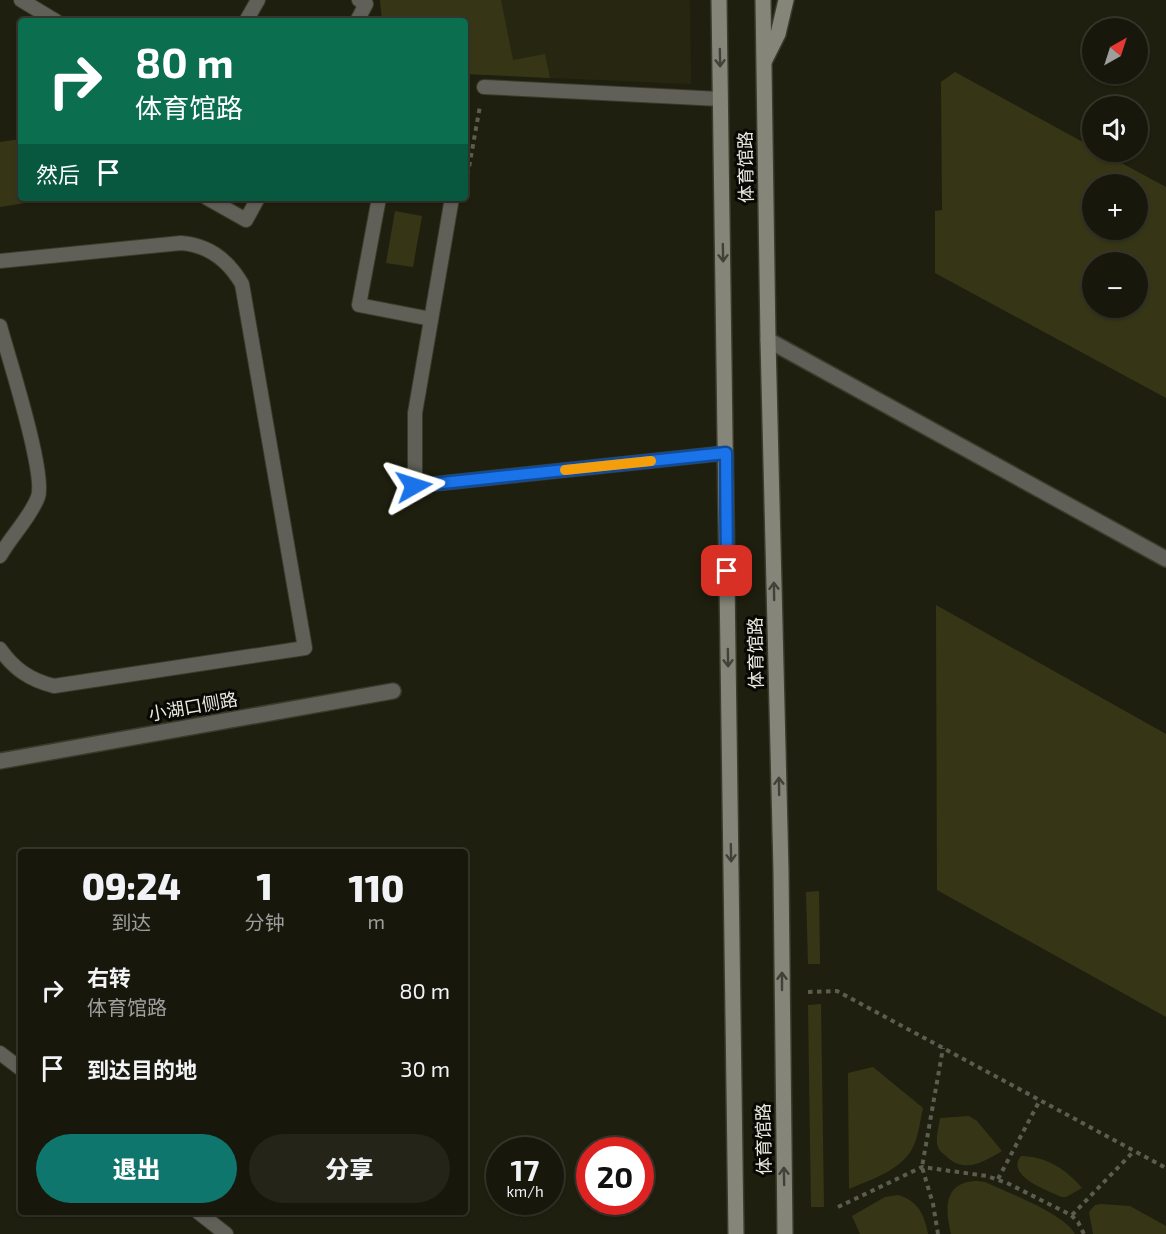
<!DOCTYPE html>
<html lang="zh">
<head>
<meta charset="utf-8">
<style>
	:root { --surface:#17170b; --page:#242419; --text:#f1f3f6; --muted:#9e9f9d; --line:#36362c; --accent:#0f766e }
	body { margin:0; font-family:"Exo 2","Noto Sans SC",sans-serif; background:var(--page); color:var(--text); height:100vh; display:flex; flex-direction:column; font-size:22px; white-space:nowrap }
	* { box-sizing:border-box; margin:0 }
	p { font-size:20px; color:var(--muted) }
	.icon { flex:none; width:33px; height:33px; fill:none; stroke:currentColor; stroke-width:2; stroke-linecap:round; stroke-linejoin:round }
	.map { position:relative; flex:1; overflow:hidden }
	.panel { position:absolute; left:18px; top:849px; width:450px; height:366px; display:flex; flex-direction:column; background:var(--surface); border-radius:6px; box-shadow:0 2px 4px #0004,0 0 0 2px var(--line) }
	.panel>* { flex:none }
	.top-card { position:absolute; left:18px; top:18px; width:450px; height:183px; border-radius:6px; box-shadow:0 2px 4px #0004,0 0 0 2px var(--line); background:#0b6e4f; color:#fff; overflow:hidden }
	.needle { width:39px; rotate:39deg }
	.fabs { position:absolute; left:1082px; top:18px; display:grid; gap:12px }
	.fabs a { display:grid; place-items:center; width:66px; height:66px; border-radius:50%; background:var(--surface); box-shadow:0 2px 4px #0004,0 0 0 2px var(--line); font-size:30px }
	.speed { position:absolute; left:486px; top:1137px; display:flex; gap:12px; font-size:30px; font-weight:700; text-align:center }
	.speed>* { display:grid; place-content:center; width:78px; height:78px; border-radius:50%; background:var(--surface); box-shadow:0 2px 4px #0004,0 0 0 2px var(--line); line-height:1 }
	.speed small { font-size:15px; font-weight:400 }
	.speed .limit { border:9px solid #d22; background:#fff; color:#111 }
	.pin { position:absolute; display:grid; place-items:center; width:51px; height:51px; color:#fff; margin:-26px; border-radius:12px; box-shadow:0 3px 9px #0006 }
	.me { position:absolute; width:66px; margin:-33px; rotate:84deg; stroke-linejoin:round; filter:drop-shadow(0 0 4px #0008) }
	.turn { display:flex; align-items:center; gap:21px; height:126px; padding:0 18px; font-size:27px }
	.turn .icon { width:78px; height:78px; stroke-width:2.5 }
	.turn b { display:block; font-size:42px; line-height:51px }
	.then { display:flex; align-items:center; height:57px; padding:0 18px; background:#0003; gap:12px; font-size:22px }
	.eta { display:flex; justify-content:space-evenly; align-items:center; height:102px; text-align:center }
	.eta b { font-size:36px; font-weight:800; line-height:42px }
	.action { display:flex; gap:12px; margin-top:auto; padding:12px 18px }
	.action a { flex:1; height:69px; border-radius:36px; background:var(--accent); color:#fff; font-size:24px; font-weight:800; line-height:69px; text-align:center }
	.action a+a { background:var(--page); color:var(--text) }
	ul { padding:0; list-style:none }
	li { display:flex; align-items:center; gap:18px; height:78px; padding:0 18px }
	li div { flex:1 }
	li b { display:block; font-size:22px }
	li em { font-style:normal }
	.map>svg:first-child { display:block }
</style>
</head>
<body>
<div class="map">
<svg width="1166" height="1234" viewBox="0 0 1166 1234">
	<rect width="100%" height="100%" fill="#1f1f0f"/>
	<!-- built -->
	<polygon fill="#272711" points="380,0 690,0 691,84 465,74 465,21 382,21"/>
	<!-- green -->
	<g fill="#363617" fill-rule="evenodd">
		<polygon points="380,0 501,0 513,60 545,54 550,78 465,74 465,21 382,21"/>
		<path d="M955 72 1092 147V152H1101L1166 187V398L935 273V211L942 210 941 82ZM1092 184H1137V230H1092ZM1092 262H1137V308H1092Z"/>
		<polygon points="21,139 21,198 51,199 0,207 0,142"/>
		<polygon points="395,211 422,216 413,267 386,263"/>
		<polygon points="936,605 1166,734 1166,1017 937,890"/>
		<polygon points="819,891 820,964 808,964 806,892"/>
		<polygon points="821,1004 824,1207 811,1207 808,1005"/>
		<path d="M873 1067 923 1108C920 1120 919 1134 914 1145 903 1170 872 1179 849 1189L848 1073Z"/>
		<path d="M969 1116 977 1121 1002 1151C985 1161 965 1174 947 1157 944 1154 939 1151 938 1147 935 1139 939 1126 940 1118Z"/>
		<path d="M1021 1156C1046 1156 1067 1170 1082 1188L1066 1197H1062C1048 1191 1005 1176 1021 1156Z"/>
		<path d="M977 1181 985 1182C1008 1193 1064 1213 1075 1234H951C945 1209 943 1182 977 1181Z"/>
		<path d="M898 1195C918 1201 924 1214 928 1234H860L852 1216 885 1197Z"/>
		<polygon points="1101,1204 1130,1206 1166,1226 1166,1234 1093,1234 1089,1212 1095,1205"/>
	</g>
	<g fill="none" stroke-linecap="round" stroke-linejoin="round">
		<!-- service casing -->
		<g stroke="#3b3b2c" stroke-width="16">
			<g id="service">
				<polyline points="21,0 56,21"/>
				<polyline points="246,21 258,0"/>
				<polyline points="357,21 366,4 359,0"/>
				<polyline points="484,87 720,99"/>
				<polyline points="207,198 246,220 258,198"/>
				<polyline points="379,198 359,305 431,319"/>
				<polyline points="452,198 415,413 415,486 726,453"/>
				<path d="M0 261 181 243C209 245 228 260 242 284L305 648 54 686C30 680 14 669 0 649"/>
				<path d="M0 326C8 356 46 473 38 497 30 518 11 536 0 556"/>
				<polyline points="0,1053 21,1069"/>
				<polyline points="198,1212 226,1234"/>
			</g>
		</g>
		<!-- minor casing -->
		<g stroke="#3b3b2c" stroke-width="18">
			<g id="minor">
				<polyline points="768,340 1166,559"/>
				<polyline points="0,761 393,691"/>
			</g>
		</g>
		<!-- secondary casing -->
		<g stroke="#3b3b2c" stroke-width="18">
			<g id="secondary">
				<polyline points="719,0 736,1234"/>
				<polyline points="763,0 768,340 781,871 785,1234"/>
				<polyline points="765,60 778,34 786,0"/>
			</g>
		</g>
		<!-- path -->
		<g stroke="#5d5d4f" stroke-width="4" stroke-dasharray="4.5 4.5" stroke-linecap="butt">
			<polyline points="466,184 480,106"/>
			<polyline points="808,992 837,991 1166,1168"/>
			<polyline points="998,1179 1040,1100"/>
			<polyline points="838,1207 922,1167 987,1176 1007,1183 1071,1215 1078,1222 1084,1234"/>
			<polyline points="1072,1215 1134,1151"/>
			<polyline points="938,1234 933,1204 922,1167 943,1048"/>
		</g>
		<!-- service -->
		<use href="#service" stroke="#606058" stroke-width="14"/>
		<!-- minor -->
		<use href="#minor" stroke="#606058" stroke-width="15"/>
		<!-- secondary -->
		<use href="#secondary" stroke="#858679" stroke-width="15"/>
	</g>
	<!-- one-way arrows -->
	<defs><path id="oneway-shaft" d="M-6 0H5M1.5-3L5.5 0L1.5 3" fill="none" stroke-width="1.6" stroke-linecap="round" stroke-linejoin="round" transform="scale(1.5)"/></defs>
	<g stroke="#404139">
		<use href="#oneway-shaft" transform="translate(720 58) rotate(89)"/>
		<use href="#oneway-shaft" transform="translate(723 253) rotate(89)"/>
		<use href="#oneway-shaft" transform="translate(774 591) rotate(-91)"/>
		<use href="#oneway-shaft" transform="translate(728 658) rotate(89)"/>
		<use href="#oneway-shaft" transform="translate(779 786) rotate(-91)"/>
		<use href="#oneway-shaft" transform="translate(731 853) rotate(89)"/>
		<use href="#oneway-shaft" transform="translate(782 981) rotate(-90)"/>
		<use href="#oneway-shaft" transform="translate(784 1176) rotate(-91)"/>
	</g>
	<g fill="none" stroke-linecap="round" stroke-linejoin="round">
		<!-- route casing -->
		<g stroke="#114b97" stroke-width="15">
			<polyline id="route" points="414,486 726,453 727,571"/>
		</g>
		<!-- route -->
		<use href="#route" stroke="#1a73e8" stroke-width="10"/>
		<!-- slow -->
		<polyline stroke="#f59e0b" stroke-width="10" points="565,470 651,461"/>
	</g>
	<g text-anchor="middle" stroke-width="6" stroke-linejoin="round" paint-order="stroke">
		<!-- street labels -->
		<g font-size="18" fill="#eaeae0" stroke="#080804">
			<text transform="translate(746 167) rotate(-91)" y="6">体育馆路</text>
			<text transform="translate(756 653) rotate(-91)" y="6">体育馆路</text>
			<text transform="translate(193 707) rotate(-10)" y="6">小湖口侧路</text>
			<text transform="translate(764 1139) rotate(-91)" y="6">体育馆路</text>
		</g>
	</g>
</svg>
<div class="fabs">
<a><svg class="needle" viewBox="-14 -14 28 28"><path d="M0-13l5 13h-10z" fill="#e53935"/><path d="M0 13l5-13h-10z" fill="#9e9f9d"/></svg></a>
<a><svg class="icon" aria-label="sound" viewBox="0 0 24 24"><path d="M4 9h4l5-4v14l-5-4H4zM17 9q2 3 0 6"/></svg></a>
<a>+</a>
<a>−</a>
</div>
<div class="speed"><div>17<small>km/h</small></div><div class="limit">20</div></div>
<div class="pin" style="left:727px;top:571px;background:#d93025"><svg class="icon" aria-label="arrive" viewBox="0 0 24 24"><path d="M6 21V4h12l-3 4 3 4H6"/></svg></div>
<svg class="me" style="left:414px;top:486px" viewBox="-20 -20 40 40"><path d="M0-17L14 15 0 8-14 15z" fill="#1a73e8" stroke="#fff" stroke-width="4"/></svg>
<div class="top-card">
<div class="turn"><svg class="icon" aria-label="right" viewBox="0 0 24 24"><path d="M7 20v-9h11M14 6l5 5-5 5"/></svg><div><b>80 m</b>体育馆路</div></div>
<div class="then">然后<svg class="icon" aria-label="arrive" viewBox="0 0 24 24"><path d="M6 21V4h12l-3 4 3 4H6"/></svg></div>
</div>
<section class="panel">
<div class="eta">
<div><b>09:24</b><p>到达</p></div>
<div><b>1</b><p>分钟</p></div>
<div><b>110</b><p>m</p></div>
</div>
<ul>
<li><svg class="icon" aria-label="right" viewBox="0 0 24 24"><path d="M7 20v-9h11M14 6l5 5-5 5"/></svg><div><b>右转</b><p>体育馆路</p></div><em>80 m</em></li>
<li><svg class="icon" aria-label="arrive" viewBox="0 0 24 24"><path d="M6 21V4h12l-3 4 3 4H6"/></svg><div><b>到达目的地</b></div><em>30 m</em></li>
</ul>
<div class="action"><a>退出</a><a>分享</a></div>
</section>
</div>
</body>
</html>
